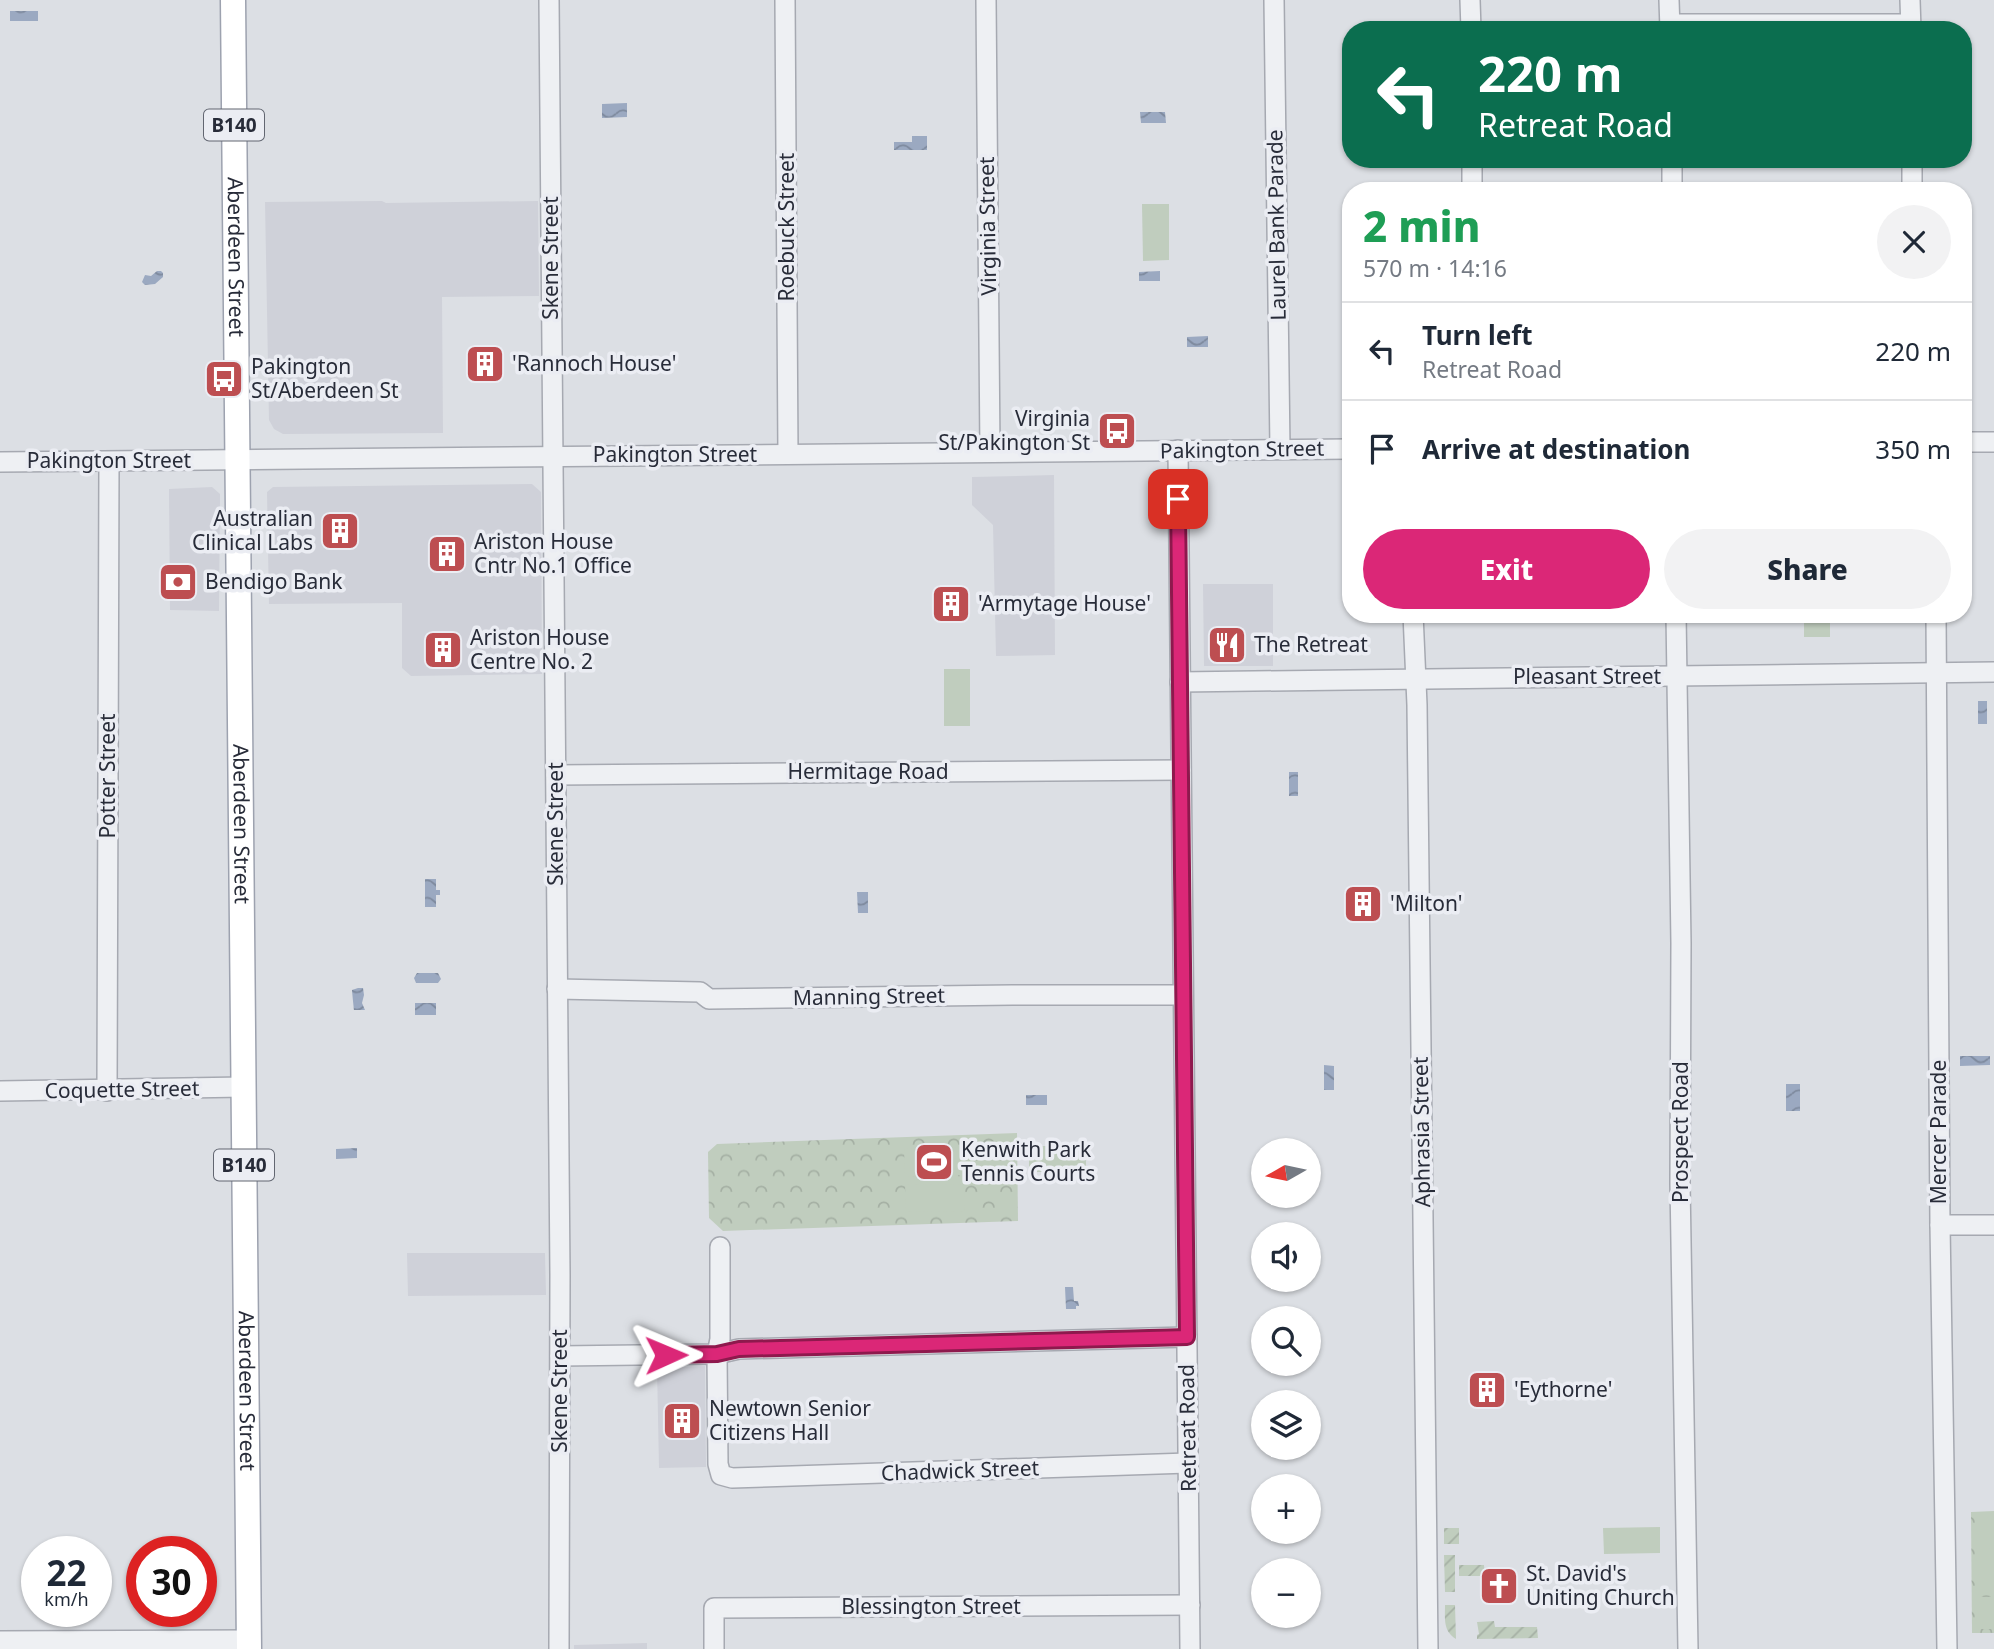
<!DOCTYPE html>
<html lang="en">
<head>
<meta charset="utf-8">
<style>
	:root { --surface:#fff; --page:#f2f2f3; --text:#1f2937; --muted:#747a83; --line:#e0e1e3; --accent:#db2777 }
	body { margin:0; font-family:"Noto Sans",sans-serif; background:var(--page); color:var(--text); height:100vh; display:flex; flex-direction:column; font-size:26px; white-space:nowrap }
	* { box-sizing:border-box; margin:0 }
	p { font-size:23px; color:var(--muted) }
	.icon { flex:none; width:38px; height:38px; fill:none; stroke:currentColor; stroke-width:2; stroke-linecap:round; stroke-linejoin:round }
	.map { position:relative; flex:1; overflow:hidden }
	.drawer { position:absolute; left:1342px; top:182px; width:630px; height:441px; display:flex; flex-direction:column; background:var(--surface); border-radius:28px; box-shadow:0 2px 5px #0004 }
	.drawer>* { flex:none }
	.hud { position:absolute; left:1342px; top:21px; width:630px; height:147px; border-radius:28px; box-shadow:0 2px 5px #0004; background:#0b6e4f; color:#fff; overflow:hidden }
	.needle { width:46px; rotate:261deg }
	.controls { position:absolute; left:1251px; top:1138px; display:grid; gap:14px }
	.controls a { display:grid; place-items:center; width:70px; height:70px; border-radius:50%; background:var(--surface); box-shadow:0 2px 5px #0004; font-size:35px }
	.speed { position:absolute; left:21px; top:1536px; display:flex; gap:14px; font-size:35px; font-weight:700; text-align:center }
	.speed>* { display:grid; place-content:center; width:91px; height:91px; border-radius:50%; background:var(--surface); box-shadow:0 2px 5px #0004; line-height:1 }
	.speed small { font-size:18px; font-weight:400 }
	.speed .limit { border:10px solid #d22; background:#fff; color:#111 }
	.pin { position:absolute; display:grid; place-items:center; width:60px; height:60px; color:#fff; margin:-30px; border-radius:14px; box-shadow:0 4px 10px #0006 }
	.me { position:absolute; width:77px; margin:-38px; rotate:89deg; stroke-linejoin:round; filter:drop-shadow(0 0 5px #0008) }
	.turn { display:flex; align-items:center; gap:24px; height:147px; padding:0 21px; font-size:32px }
	.turn .icon { width:91px; height:91px; stroke-width:2.5 }
	.turn b { display:block; font-size:49px; line-height:60px }
	.round { display:grid; place-items:center; flex:none; width:74px; height:74px; border-radius:37px; background:var(--page) }
	.overview { display:flex; align-items:center; justify-content:space-between; height:119px; padding:0 21px }
	h1 { font-size:42px; font-weight:800; line-height:52px; color:#1e9e55 }
	.action { display:flex; gap:14px; margin-top:auto; padding:14px 21px }
	.action a { flex:1; height:80px; border-radius:42px; background:var(--accent); color:#fff; font-size:28px; font-weight:800; line-height:80px; text-align:center }
	.action a+a { background:var(--page); color:var(--text) }
	ul { padding:0; list-style:none }
	li { display:flex; align-items:center; gap:21px; height:98px; padding:0 21px; border-top:2px solid var(--line) }
	li div { flex:1 }
	li b { display:block; font-size:26px }
	li em { font-style:normal }
	.map>svg:first-child { display:block }
</style>
</head>
<body>
<div class="map">
<svg width="1994" height="1649" viewBox="0 0 1994 1649">
	<defs>
		<pattern id="forest-crowns" width="20" height="18" patternUnits="userSpaceOnUse" patternTransform="scale(1.75)"><rect width="20" height="18" fill="#c0cdbe"/><path d="M2 6a3 3 0 1 1 6 0M12 15a3 3 0 1 1 6 0" fill="none" stroke="#a5b0a4"/></pattern>
		<pattern id="garden-furrows" width="10" height="10" patternUnits="userSpaceOnUse" patternTransform="scale(1.75)"><rect width="10" height="10" fill="#c0cdbe"/><path d="M-1 1l2-2M0 10L10 0M9 11l2-2" fill="none" stroke="#a5b0a4"/></pattern>
		<pattern id="water-waves" width="16" height="10" patternUnits="userSpaceOnUse" patternTransform="scale(1.75)"><rect width="16" height="10" fill="#9ba9c1"/><path d="M0 5q4-4 8 0t8 0" fill="none" stroke="#7e8a9e"/></pattern>
	</defs>
	<rect width="100%" height="100%" fill="#dcdfe4"/>
	<!-- built -->
	<g fill="#cfd1d9">
		<polygon points="382,201 386,203 538,201 539,296 442,297 443,433 283,434 274,429 269,420 265,202"/>
		<polygon points="1054,475 1055,655 996,656 993,525 972,505 972,477"/>
		<polygon points="532,484 541,492 542,674 411,676 402,668 402,603 269,604 267,492 273,487"/>
		<polygon points="212,487 220,494 219,611 170,610 169,489"/>
		<polygon points="1203,584 1273,584 1273,666 1204,666"/>
		<polygon points="407,1253 545,1253 546,1295 408,1296"/>
		<polygon points="705,1366 706,1467 659,1468 657,1367"/>
		<polygon points="647,1643 647,1649 574,1649 574,1645"/>
	</g>
	<!-- forest -->
	<g fill="url(#forest-crowns)">
		<polygon points="1017,1133 1018,1221 723,1231 709,1218 708,1152 717,1144"/>
		<polygon points="1994,1511 1994,1633 1972,1633 1971,1512"/>
	</g>
	<!-- garden -->
	<g fill="url(#garden-furrows)">
		<rect x="1444" y="1528" width="15" height="16"/>
		<polygon points="1444,1555 1455,1555 1455,1592 1445,1592"/>
		<polygon points="1459,1565 1484,1565 1485,1576 1459,1576"/>
		<path d="M1445 1605H1455L1456 1639C1443 1631 1445 1619 1445 1605Z"/>
		<polygon points="1494,1621 1495,1627 1537,1627 1538,1638 1477,1639 1477,1635 1479,1634 1477,1622"/>
	</g>
	<!-- pitch -->
	<g fill="#c0cdbe">
		<polygon points="1142,204 1169,204 1169,260 1143,261"/>
		<rect x="1804" y="614" width="26" height="23"/>
		<rect x="944" y="669" width="26" height="57"/>
		<rect x="1029" y="1146" width="57" height="26"/>
		<polygon points="963,1147 964,1175 905,1177 904,1149"/>
		<polygon points="964,1184 965,1211 906,1212 905,1185"/>
		<polygon points="1975,1517 1994,1517 1994,1549 1975,1548"/>
		<polygon points="1660,1527 1660,1553 1604,1554 1603,1528"/>
		<rect x="1975" y="1563" width="19" height="32"/>
		<rect x="1975" y="1597" width="19" height="32"/>
	</g>
	<!-- water -->
	<g fill="url(#water-waves)">
		<rect x="10" y="11" width="28" height="10"/>
		<polygon points="627,103 627,117 602,118 602,104"/>
		<polygon points="1165,112 1166,123 1141,123 1140,112"/>
		<polygon points="912,136 927,136 927,150 894,150 894,142 912,142"/>
		<polygon points="157,271 161,271 163,273 163,277 155,284 145,285 142,282 145,275 151,276"/>
		<polygon points="1160,271 1160,281 1139,281 1139,272"/>
		<polygon points="1208,336 1208,347 1187,347 1187,337"/>
		<rect x="1978" y="701" width="9" height="23"/>
		<rect x="1289" y="772" width="9" height="24"/>
		<polygon points="425,879 436,879 436,890 440,890 440,895 436,895 436,907 425,907"/>
		<polygon points="857,892 868,892 868,913 858,913"/>
		<polygon points="417,973 438,973 441,979 438,983 416,983 414,978"/>
		<path d="M358 988H363L364 995 362 1003 365 1010H354C354 1009 352 992 352 990Z"/>
		<rect x="415" y="1003" width="21" height="12"/>
		<polygon points="1990,1056 1990,1065 1960,1066 1960,1056"/>
		<polygon points="1324,1065 1334,1066 1334,1090 1324,1090"/>
		<rect x="1786" y="1084" width="14" height="27"/>
		<rect x="1026" y="1095" width="21" height="10"/>
		<polygon points="357,1148 357,1158 336,1159 336,1149"/>
		<polygon points="1065,1287 1073,1287 1074,1301 1078,1301 1079,1306 1076,1306 1076,1309 1066,1309"/>
	</g>
	<g fill="none" stroke-linecap="round" stroke-linejoin="round">
		<!-- minor casing -->
		<g stroke="#a6a9b1" stroke-width="22">
			<g id="minor">
				<polyline points="549,0 560,1275 559,1649"/>
				<polyline points="785,0 788,454"/>
				<polyline points="986,0 990,452"/>
				<polyline points="1274,0 1280,449"/>
				<polyline points="1470,0 1471,30"/>
				<polyline points="1669,0 1670,30"/>
				<polyline points="1910,0 1911,30"/>
				<polyline points="1670,24 1910,24"/>
				<polyline points="1472,159 1472,191"/>
				<polyline points="1672,159 1672,191"/>
				<polyline points="1912,159 1912,191"/>
				<polyline points="1964,442 1994,442"/>
				<polyline points="1178,450 1190,1649"/>
				<polyline points="0,462 1351,449"/>
				<polyline points="1413,614 1417,705 1428,1649"/>
				<polyline points="1676,614 1681,943 1680,1184 1688,1649"/>
				<polyline points="1936,614 1940,1225 1947,1649"/>
				<polyline points="1180,682 1994,672"/>
				<polyline points="556,775 1181,770"/>
				<polyline points="557,989 700,992 709,999 1012,995 1183,995"/>
				<polyline points="0,1091 244,1087"/>
				<polyline points="107,1091 109,462"/>
				<polyline points="1940,1225 1994,1225"/>
				<polyline points="720,1247 720,1339 717,1354 718,1464 721,1475 732,1478 1188,1463"/>
				<polyline points="560,1356 717,1354 739,1349 1187,1337"/>
				<polyline points="0,1641 249,1640"/>
				<polyline points="714,1649 714,1608 1190,1605"/>
			</g>
		</g>
		<!-- major casing -->
		<g stroke="#9da2af" stroke-width="27">
			<g id="major">
				<path id="s1" d="M233 0 249 1649"/>
			</g>
		</g>
		<!-- minor -->
		<use href="#minor" stroke="#eef0f3" stroke-width="19"/>
		<!-- major -->
		<use href="#major" stroke="#fff" stroke-width="24"/>
	</g>
	<g fill="none" stroke-linecap="round" stroke-linejoin="round">
		<!-- route casing -->
		<g stroke="#8e194d" stroke-width="18">
			<polyline id="route" points="666,1355 717,1354 739,1349 1187,1337 1178,499"/>
		</g>
		<!-- route -->
		<use href="#route" stroke="#db2777" stroke-width="12"/>
	</g>
	<!-- icons -->
	<defs>
		<g id="building-square" transform="scale(2.0125)"><rect x="-9" y="-9" width="18" height="18" rx="4" fill="#bd4e51" stroke="#ebedf3"/><path d="M-4-6H4V6H1V3H-1V6H-4ZM-2.5-4.3h1.7v1.8h-1.7ZM.8-4.3h1.7v1.8H.8ZM-2.5-1h1.7V.8h-1.7ZM.8-1h1.7V.8H.8Z" fill="#fff"/></g>
		<g id="bus-square" transform="scale(2.0125)"><rect x="-9" y="-9" width="18" height="18" rx="4" fill="#bd4e51" stroke="#ebedf3"/><path d="M-5-6H5V4H4V6H2V4H-2V6H-4V4H-5ZM-3.5-4V0h7V-4ZM-3.5 1.2v1.5H-2V1.2ZM2 1.2v1.5H3.5V1.2Z" fill="#fff"/></g>
		<g id="bank-square" transform="scale(2.0125)"><rect x="-9" y="-9" width="18" height="18" rx="4" fill="#bd4e51" stroke="#ebedf3"/><path d="M-6-4H6V4H-6ZM0-2.3a2.3 2.3 0 1 0 0 4.6a2.3 2.3 0 1 0 0-4.6Z" fill="#fff"/></g>
		<g id="restaurant-square" transform="scale(2.0125)"><rect x="-9" y="-9" width="18" height="18" rx="4" fill="#bd4e51" stroke="#ebedf3"/><path d="M-5-6h1v4h1v-4h1v4h1v-4h1v5L-1.5 .5V6h-2V.5L-5-1ZM5-6V6H3V1.5H1.5Q1.5-4 5-6Z" fill="#fff"/></g>
		<g id="stadium-square" transform="scale(2.0125)"><rect x="-9" y="-9" width="18" height="18" rx="4" fill="#bd4e51" stroke="#ebedf3"/><path d="M0-5a6.5 5 0 1 0 0 10a6.5 5 0 1 0 0-10ZM-3.5-1.8h7v3.6h-7Z" fill="#fff"/></g>
		<g id="church-square" transform="scale(2.0125)"><rect x="-9" y="-9" width="18" height="18" rx="4" fill="#bd4e51" stroke="#ebedf3"/><path d="M-1.2-6h2.4v3.5h3.3v2.4h-3.3V6h-2.4V-.1h-3.3v-2.4h3.3Z" fill="#fff"/></g>
	</defs>
	<g fill-rule="evenodd">
		<use href="#building-square" x="485" y="364"/>
		<use href="#bus-square" x="224" y="379"/>
		<use href="#bus-square" x="1117" y="431"/>
		<use href="#building-square" x="340" y="531"/>
		<use href="#building-square" x="447" y="554"/>
		<use href="#bank-square" x="178" y="582"/>
		<use href="#building-square" x="951" y="604"/>
		<use href="#restaurant-square" x="1227" y="645"/>
		<use href="#building-square" x="443" y="650"/>
		<use href="#building-square" x="1363" y="904"/>
		<use href="#stadium-square" x="934" y="1162"/>
		<use href="#building-square" x="1487" y="1390"/>
		<use href="#building-square" x="682" y="1421"/>
		<use href="#church-square" x="1499" y="1586"/>
	</g>
	<g text-anchor="middle" stroke-width="7" stroke-linejoin="round" paint-order="stroke">
		<!-- shield labels -->
		<g fill="#ebedf3" stroke="#626671" stroke-width="2">
			<rect x="204" y="109.5" width="60" height="31" rx="5"/>
			<rect x="214" y="1149.5" width="60" height="31" rx="5"/>
		</g>
		<g font-size="19" font-weight="bold" fill="#282c39">
			<text x="234" y="132">B140</text>
			<text x="244" y="1172">B140</text>
		</g>
		<!-- street labels -->
		<g font-size="21" fill="#282c39" stroke="#ebedf3">
			<text transform="translate(1277 225) rotate(-91)" y="7">Laurel Bank Parade</text>
			<text transform="translate(988 226) rotate(-91)" y="7">Virginia Street</text>
			<text transform="translate(787 227) rotate(-90)" y="7">Roebuck Street</text>
			<text dy="7" stroke="none"><textPath href="#s1" startOffset="257">Aberdeen Street</textPath></text>
			<text transform="translate(551 258) rotate(-90)" y="7">Skene Street</text>
			<text transform="translate(1242 450) rotate(-1)" y="7">Pakington Street</text>
			<text x="675" y="462">Pakington Street</text>
			<text x="109" y="468">Pakington Street</text>
			<text x="1587" y="684">Pleasant Street</text>
			<text x="868" y="779">Hermitage Road</text>
			<text transform="translate(108 776) rotate(-90)" y="7">Potter Street</text>
			<text transform="translate(556 824) rotate(-90)" y="7">Skene Street</text>
			<text dy="7" stroke="none"><textPath href="#s1" startOffset="824">Aberdeen Street</textPath></text>
			<text transform="translate(869 997) rotate(-1)" y="7">Manning Street</text>
			<text transform="translate(122 1090) rotate(-1)" y="7">Coquette Street</text>
			<text transform="translate(1422 1132) rotate(-91)" y="7">Aphrasia Street</text>
			<text transform="translate(1681 1132) rotate(-90)" y="7">Prospect Road</text>
			<text transform="translate(1939 1132) rotate(-90)" y="7">Mercer Parade</text>
			<text dy="7" stroke="none"><textPath href="#s1" startOffset="1391">Aberdeen Street</textPath></text>
			<text transform="translate(560 1391) rotate(-90)" y="7">Skene Street</text>
			<text transform="translate(1188 1428) rotate(-91)" y="7">Retreat Road</text>
			<text transform="translate(960 1471) rotate(-2)" y="7">Chadwick Street</text>
			<text x="931" y="1614">Blessington Street</text>
		</g>
		<!-- poi labels -->
		<g font-size="21" fill="#282c39" stroke="#ebedf3" text-anchor="start">
			<text x="512" y="371">'Rannoch House'</text>
			<text x="251" y="374">Pakington<tspan x="251" dy="24">St/Aberdeen St</tspan></text>
			<text x="1090" y="426" text-anchor="end">Virginia<tspan x="1090" dy="24">St/Pakington St</tspan></text>
			<text x="313" y="526" text-anchor="end">Australian<tspan x="313" dy="24">Clinical Labs</tspan></text>
			<text x="474" y="549">Ariston House<tspan x="474" dy="24">Cntr No.1 Office</tspan></text>
			<text x="205" y="589">Bendigo Bank</text>
			<text x="978" y="611">'Armytage House'</text>
			<text x="470" y="645">Ariston House<tspan x="470" dy="24">Centre No. 2</tspan></text>
			<text x="1254" y="652">The Retreat</text>
			<text x="1390" y="911">'Milton'</text>
			<text x="961" y="1157">Kenwith Park<tspan x="961" dy="24">Tennis Courts</tspan></text>
			<text x="1514" y="1397">'Eythorne'</text>
			<text x="709" y="1416">Newtown Senior<tspan x="709" dy="24">Citizens Hall</tspan></text>
			<text x="1526" y="1581">St. David's<tspan x="1526" dy="24">Uniting Church</tspan></text>
		</g>
	</g>
</svg>
<div class="controls">
<a><svg class="needle" viewBox="-14 -14 28 28"><path d="M0-13l5 13h-10z" fill="#e53935"/><path d="M0 13l5-13h-10z" fill="#747a83"/></svg></a>
<a><svg class="icon" aria-label="sound" viewBox="0 0 24 24"><path d="M4 9h4l5-4v14l-5-4H4zM17 9q2 3 0 6"/></svg></a>
<a><svg class="icon" aria-label="search" viewBox="0 0 24 24"><circle cx="10" cy="10" r="6"/><path d="M15 15l6 6"/></svg></a>
<a><svg class="icon" aria-label="layers" viewBox="0 0 24 24"><path d="M12 4l9 5-9 5-9-5zM3 14l9 5 9-5"/></svg></a>
<a>+</a>
<a>−</a>
</div>
<div class="speed"><div>22<small>km/h</small></div><div class="limit">30</div></div>
<div class="pin" style="left:1178px;top:499px;background:#d93025"><svg class="icon" aria-label="arrive" viewBox="0 0 24 24"><path d="M6 21V4h12l-3 4 3 4H6"/></svg></div>
<svg class="me" style="left:666px;top:1355px" viewBox="-20 -20 40 40"><path d="M0-17L14 15 0 8-14 15z" fill="#db2777" stroke="#fff" stroke-width="4"/></svg>
<div class="hud">
<div class="turn"><svg class="icon" aria-label="left" viewBox="0 0 24 24"><path d="M17 20v-9H6M10 6l-5 5 5 5"/></svg><div><b>220 m</b>Retreat Road</div></div>
</div>
<section class="drawer">
<div class="overview"><div><h1>2 min</h1><p>570 m · 14:16</p></div><a class="round"><svg class="icon" aria-label="close" viewBox="0 0 24 24"><path d="M6 6l12 12M18 6L6 18"/></svg></a></div>
<ul>
<li><svg class="icon" aria-label="left" viewBox="0 0 24 24"><path d="M17 20v-9H6M10 6l-5 5 5 5"/></svg><div><b>Turn left</b><p>Retreat Road</p></div><em>220 m</em></li>
<li><svg class="icon" aria-label="arrive" viewBox="0 0 24 24"><path d="M6 21V4h12l-3 4 3 4H6"/></svg><div><b>Arrive at destination</b></div><em>350 m</em></li>
</ul>
<div class="action"><a>Exit</a><a>Share</a></div>
</section>
</div>
</body>
</html>
